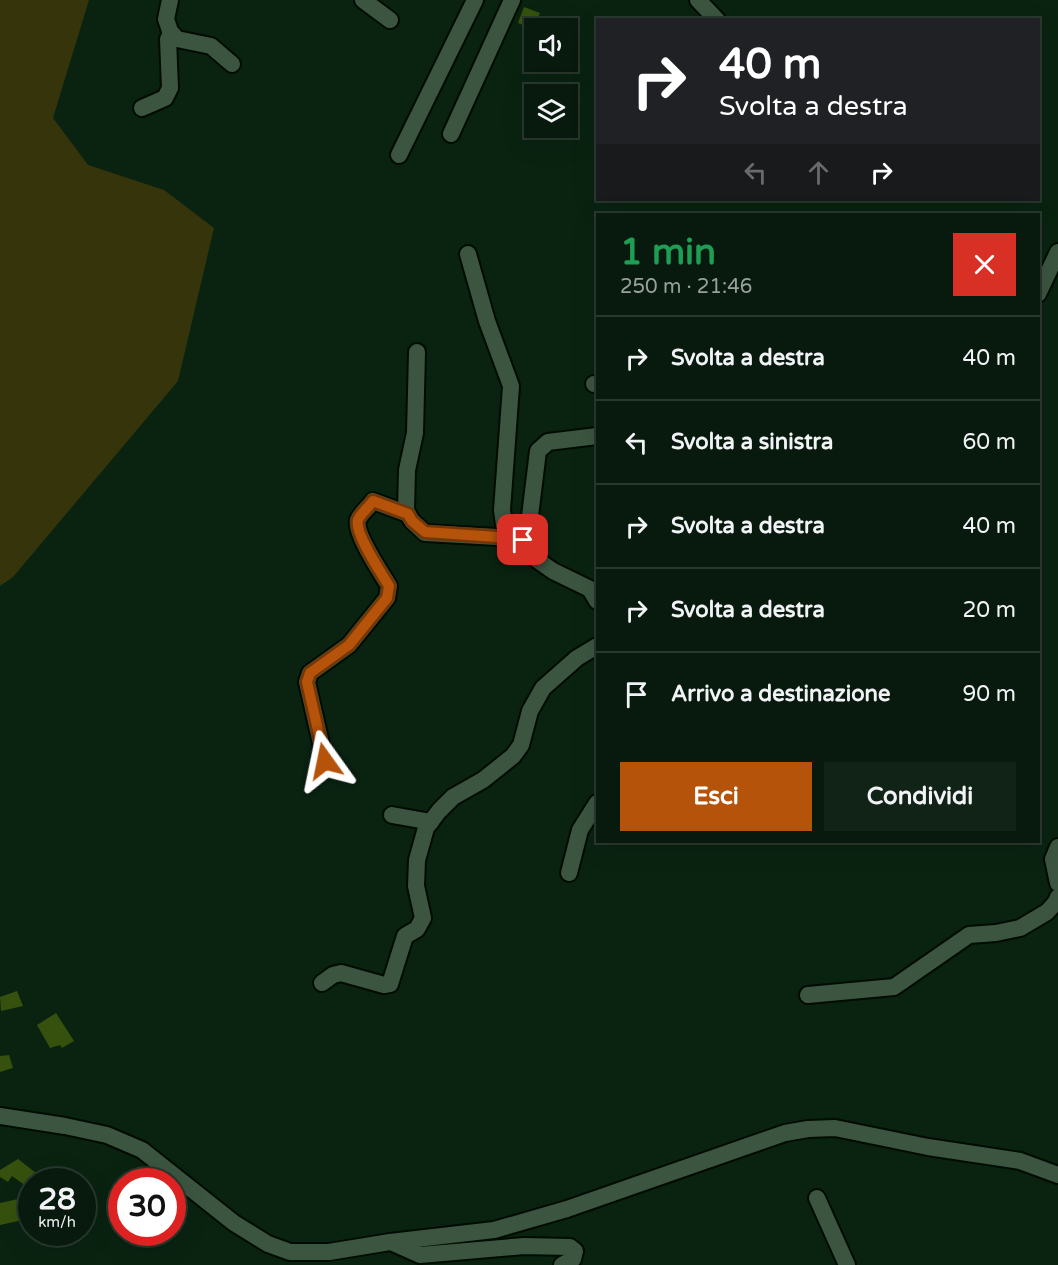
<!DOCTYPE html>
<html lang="it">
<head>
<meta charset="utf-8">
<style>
	:root { --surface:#081a0d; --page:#112316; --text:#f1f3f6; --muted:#98a19d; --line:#29382e; --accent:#b45309 }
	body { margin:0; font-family:"Varela Round",sans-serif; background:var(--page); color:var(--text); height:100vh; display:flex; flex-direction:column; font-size:22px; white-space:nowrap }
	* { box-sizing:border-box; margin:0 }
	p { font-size:20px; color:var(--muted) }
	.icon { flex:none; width:33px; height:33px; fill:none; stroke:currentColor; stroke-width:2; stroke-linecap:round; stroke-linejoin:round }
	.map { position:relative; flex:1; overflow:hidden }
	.side { position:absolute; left:596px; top:213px; width:444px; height:630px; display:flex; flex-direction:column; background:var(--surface); border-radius:0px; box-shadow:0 6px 24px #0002,0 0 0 2px var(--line) }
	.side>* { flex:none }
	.guide { position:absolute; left:596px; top:18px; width:444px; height:183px; border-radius:0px; box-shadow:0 6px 24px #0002,0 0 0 2px var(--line); background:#202124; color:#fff; overflow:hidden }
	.controls { position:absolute; left:524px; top:18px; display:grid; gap:12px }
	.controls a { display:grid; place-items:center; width:54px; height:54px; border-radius:0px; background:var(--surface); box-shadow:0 6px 24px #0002,0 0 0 2px var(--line); font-size:30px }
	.speed { position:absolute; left:18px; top:1168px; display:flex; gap:12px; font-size:30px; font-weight:700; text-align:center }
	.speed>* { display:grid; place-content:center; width:78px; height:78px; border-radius:50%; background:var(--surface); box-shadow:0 6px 24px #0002,0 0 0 2px var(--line); line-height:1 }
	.speed small { font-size:15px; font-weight:400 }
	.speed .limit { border:9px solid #d22; background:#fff; color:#111 }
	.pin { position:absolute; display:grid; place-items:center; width:51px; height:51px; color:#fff; margin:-26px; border-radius:12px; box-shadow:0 3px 9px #0006 }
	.me { position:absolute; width:66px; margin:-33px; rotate:348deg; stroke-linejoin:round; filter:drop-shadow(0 0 4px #0008) }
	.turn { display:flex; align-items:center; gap:21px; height:126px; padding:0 24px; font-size:27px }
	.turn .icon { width:78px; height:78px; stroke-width:2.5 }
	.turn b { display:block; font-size:42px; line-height:51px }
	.lanes { display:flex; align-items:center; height:57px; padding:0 24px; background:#0003; justify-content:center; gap:30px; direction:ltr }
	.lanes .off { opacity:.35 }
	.round { display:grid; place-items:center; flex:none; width:63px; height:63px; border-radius:0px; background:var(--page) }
	.headline { display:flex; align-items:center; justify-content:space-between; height:102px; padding:0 24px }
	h1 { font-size:36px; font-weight:700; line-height:45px; color:#1e9e55 }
	.primary-button { display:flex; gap:12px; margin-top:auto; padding:12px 24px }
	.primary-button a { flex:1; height:69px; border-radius:0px; background:var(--accent); color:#fff; font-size:24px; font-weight:700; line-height:69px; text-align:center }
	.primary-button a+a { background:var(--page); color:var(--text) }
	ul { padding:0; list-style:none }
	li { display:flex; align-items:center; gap:18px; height:84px; padding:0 24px; border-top:2px solid var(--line) }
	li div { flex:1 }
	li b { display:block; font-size:22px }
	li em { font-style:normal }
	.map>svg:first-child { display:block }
</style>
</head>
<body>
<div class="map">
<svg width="1058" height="1265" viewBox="0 0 1058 1265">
	<rect width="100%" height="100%" fill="#0a2311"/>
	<!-- green -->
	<polygon fill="#35340b" points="0,0 89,0 53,118 88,165 164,190 214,228 178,381 13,577 0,586"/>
	<!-- building -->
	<g fill="#36510d">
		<polygon points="524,7 540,13 533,29 518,23"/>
		<polygon points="17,991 23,1006 1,1011 0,997"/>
		<polygon points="56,1013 74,1041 62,1048 60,1045 50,1048 37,1025"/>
		<polygon points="9,1055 13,1068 0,1072 0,1056"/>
		<polygon points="18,1159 36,1173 26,1186 12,1176 8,1182 0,1177 0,1170"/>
		<polygon points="18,1199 23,1220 0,1225 0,1203"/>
	</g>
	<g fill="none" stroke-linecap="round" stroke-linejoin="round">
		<!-- minor casing -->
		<g stroke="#000c01" stroke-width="20">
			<g id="minor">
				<polyline points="170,0 166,19 170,31 177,39 211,46 232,64"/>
				<polyline points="363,0 390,20"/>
				<polyline points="698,0 717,20"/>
				<polyline points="142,108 165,98 170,88 168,39 172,34"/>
				<polyline points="451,134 512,0"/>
				<polyline points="399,155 475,0"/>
				<polyline points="468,254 487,321 511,386 502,510 504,525 512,543"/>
				<polyline points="1038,294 1058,252"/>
				<polyline points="417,352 415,433 407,470 406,511 412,521 425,533 497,537 516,545 553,571 590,589 597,601"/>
				<polyline points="594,384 597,384"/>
				<polyline points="521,548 530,516 538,451 548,442 597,436"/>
				<path d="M325 761 307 682 310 673 349 645 387 598 389 586C382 574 354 533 358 520 360 514 369 507 373 501L408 514"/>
				<polyline points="392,815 431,822"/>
				<polyline points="1058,847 1053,859 1058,883"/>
				<polyline points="569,873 580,830 597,803"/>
				<polyline points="322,983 333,975 341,973 384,985 390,984 405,936 417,929 423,918 416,886 417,860 426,828 439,811 453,797 483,780 513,756 521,745 530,711 543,688 577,658 597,646"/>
				<polyline points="808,995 894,987 969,935 996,933 1020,928 1047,912 1056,902 1058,897"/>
				<polyline points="0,1116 65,1126 107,1135 142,1150 234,1223 268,1244 290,1252 329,1252 390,1242 494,1230 567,1209 785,1133 808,1129 835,1128 928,1147 1020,1161 1058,1175"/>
				<polyline points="817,1198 847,1265"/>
				<polyline points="391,1242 420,1255 524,1246 570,1247 575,1251 573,1259 562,1265"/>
			</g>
		</g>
		<!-- minor -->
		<use href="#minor" stroke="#3b5541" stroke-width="16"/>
	</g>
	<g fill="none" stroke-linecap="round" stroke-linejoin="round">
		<!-- route casing -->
		<g stroke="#753606" stroke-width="15">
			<path id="route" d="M325 761 307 682 310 673 349 645 387 598 389 586C382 574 354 533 358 520 360 514 369 507 373 501L408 514 412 521 425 532 497 537 516 545 521 548 523 540"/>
		</g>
		<!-- route -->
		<use href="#route" stroke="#b45309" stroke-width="10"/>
	</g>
</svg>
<div class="controls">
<a><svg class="icon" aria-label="sound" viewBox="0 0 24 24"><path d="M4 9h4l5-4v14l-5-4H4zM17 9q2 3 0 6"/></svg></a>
<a><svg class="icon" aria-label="layers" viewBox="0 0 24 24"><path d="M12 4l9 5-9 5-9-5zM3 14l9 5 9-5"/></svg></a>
</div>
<div class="speed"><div>28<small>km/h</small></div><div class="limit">30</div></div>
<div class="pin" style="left:523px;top:540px;background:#d93025"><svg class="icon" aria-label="arrive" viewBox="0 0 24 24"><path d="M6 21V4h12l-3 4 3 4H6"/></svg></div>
<svg class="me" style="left:325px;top:761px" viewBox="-20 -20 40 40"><path d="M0-17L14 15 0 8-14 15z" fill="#b45309" stroke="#fff" stroke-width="4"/></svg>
<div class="guide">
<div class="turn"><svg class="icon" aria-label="right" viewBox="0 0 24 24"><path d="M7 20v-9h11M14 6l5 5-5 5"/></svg><div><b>40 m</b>Svolta a destra</div></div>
<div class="lanes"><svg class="icon off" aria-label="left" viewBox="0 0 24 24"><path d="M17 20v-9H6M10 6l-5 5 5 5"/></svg><svg class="icon off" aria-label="ahead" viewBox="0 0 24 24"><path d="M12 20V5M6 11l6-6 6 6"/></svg><svg class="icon" aria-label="right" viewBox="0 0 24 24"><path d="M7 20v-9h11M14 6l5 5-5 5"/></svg></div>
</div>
<section class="side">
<div class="headline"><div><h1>1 min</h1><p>250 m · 21:46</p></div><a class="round" style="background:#d93025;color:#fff"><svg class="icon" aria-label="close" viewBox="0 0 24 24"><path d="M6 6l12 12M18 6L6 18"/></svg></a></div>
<ul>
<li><svg class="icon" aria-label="right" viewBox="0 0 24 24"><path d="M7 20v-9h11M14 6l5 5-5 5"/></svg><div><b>Svolta a destra</b></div><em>40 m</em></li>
<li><svg class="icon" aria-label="left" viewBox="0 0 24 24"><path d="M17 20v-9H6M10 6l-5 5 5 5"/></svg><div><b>Svolta a sinistra</b></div><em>60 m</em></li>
<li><svg class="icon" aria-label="right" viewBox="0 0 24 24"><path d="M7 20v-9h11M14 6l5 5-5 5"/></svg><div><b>Svolta a destra</b></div><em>40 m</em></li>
<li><svg class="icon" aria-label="right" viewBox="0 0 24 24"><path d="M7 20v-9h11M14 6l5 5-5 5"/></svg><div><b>Svolta a destra</b></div><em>20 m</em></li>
<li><svg class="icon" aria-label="arrive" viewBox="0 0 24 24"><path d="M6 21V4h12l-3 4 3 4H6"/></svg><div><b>Arrivo a destinazione</b></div><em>90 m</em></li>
</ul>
<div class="primary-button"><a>Esci</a><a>Condividi</a></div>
</section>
</div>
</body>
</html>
